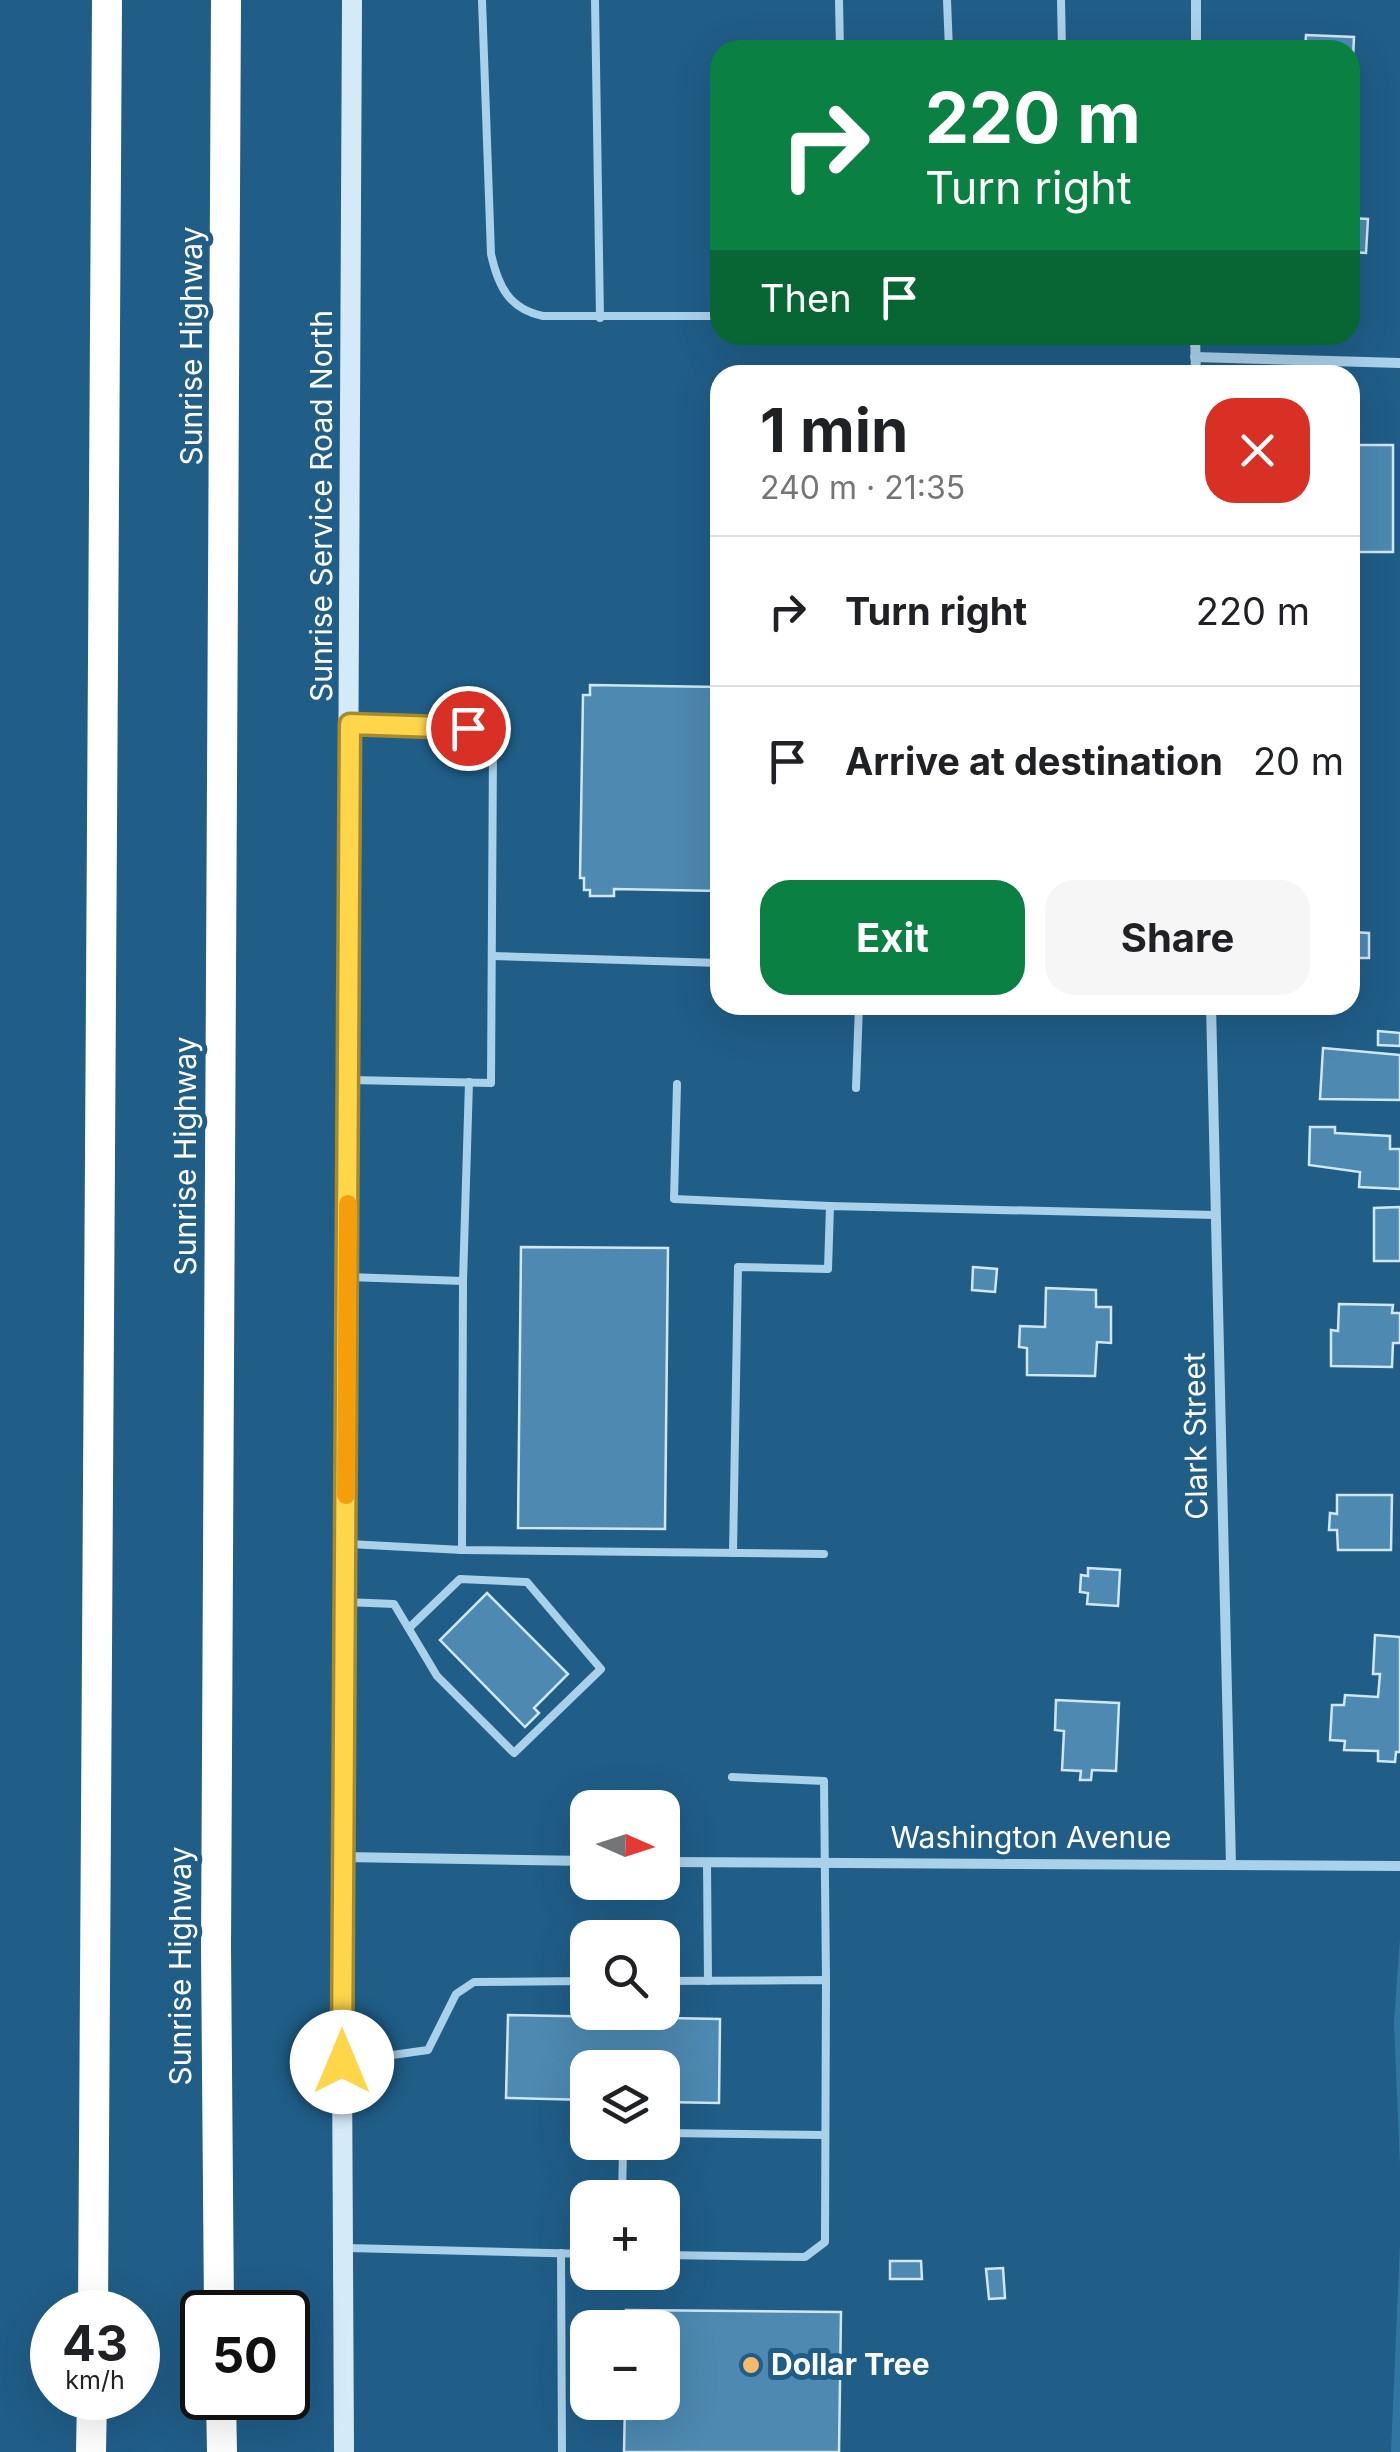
<!DOCTYPE html>
<html lang="en">
<head>
<meta charset="utf-8">
<style>
	:root { --surface:#fff; --page:#f6f6f6; --text:#202124; --muted:#757577; --line:#e0e0e0; --accent:#0b8043 }
	body { margin:0; font-family:Inter,sans-serif; background:var(--page); color:var(--text); height:100vh; display:flex; flex-direction:column; font-size:38px; white-space:nowrap }
	* { box-sizing:border-box; margin:0 }
	p { font-size:32px; color:var(--muted) }
	.icon { flex:none; width:55px; height:55px; fill:none; stroke:currentColor; stroke-width:2; stroke-linecap:round; stroke-linejoin:round }
	.map { position:relative; flex:1; overflow:hidden }
	.side { position:absolute; left:710px; top:365px; width:650px; height:650px; display:flex; flex-direction:column; background:var(--surface); border-radius:30px; box-shadow:0 10px 40px #0002 }
	.side>* { flex:none }
	.top-card { position:absolute; left:710px; top:40px; width:650px; height:305px; border-radius:30px; box-shadow:0 10px 40px #0002; background:#0b8043; color:#fff; overflow:hidden }
	.needle { width:65px; rotate:93deg }
	.fabs { position:absolute; left:570px; top:1790px; display:grid; gap:20px }
	.fabs a { display:grid; place-items:center; width:110px; height:110px; border-radius:20px; background:var(--surface); box-shadow:0 10px 40px #0002; font-size:50px }
	.speed { position:absolute; left:30px; top:2290px; display:flex; gap:20px; font-size:50px; font-weight:700; text-align:center }
	.speed>* { display:grid; place-content:center; width:130px; height:130px; border-radius:50%; background:var(--surface); box-shadow:0 10px 40px #0002; line-height:1 }
	.speed small { font-size:25px; font-weight:400 }
	.speed .limit { border:5px solid #111; border-radius:15px; background:#fff; color:#111 }
	.pin { position:absolute; display:grid; place-items:center; width:85px; height:85px; color:#fff; margin:-42px; border:5px solid #fff; border-radius:50%; box-shadow:0 2px 10px #0007 }
	.me { position:absolute; width:110px; margin:-55px; rotate:0deg; stroke-linejoin:round; filter:drop-shadow(0 0 8px #0008) }
	.turn { display:flex; align-items:center; gap:35px; height:210px; padding:0 50px; font-size:45px }
	.turn .icon { width:130px; height:130px; stroke-width:2.5 }
	.turn b { display:block; font-size:70px; line-height:85px }
	.then { display:flex; align-items:center; height:95px; padding:0 50px; background:#0003; gap:20px; font-size:38px }
	.round { display:grid; place-items:center; flex:none; width:105px; height:105px; border-radius:30px; background:var(--page) }
	.head { display:flex; align-items:center; justify-content:space-between; height:170px; padding:0 50px }
	h1 { font-size:60px; font-weight:700; line-height:75px }
	.cta { display:flex; gap:20px; margin-top:auto; padding:20px 50px }
	.cta a { flex:1; height:115px; border-radius:30px; background:var(--accent); color:#fff; font-size:40px; font-weight:700; line-height:115px; text-align:center }
	.cta a+a { background:var(--page); color:var(--text) }
	ul { padding:0; list-style:none }
	li { display:flex; align-items:center; gap:30px; height:150px; padding:0 50px; border-top:2px solid var(--line) }
	li div { flex:1 }
	li b { display:block; font-size:38px }
	li em { font-style:normal }
	.map>svg:first-child { display:block }
</style>
</head>
<body>
<div class="map">
<svg width="1400" height="2452" viewBox="0 0 1400 2452">
	<rect width="100%" height="100%" fill="#205d87"/>
	<!-- green -->
	<g fill="#3176a3">
		<polygon points="1400,1938 1400,2167 1394,2022"/>
		<polygon points="1400,2242 1400,2452 1391,2452"/>
	</g>
	<!-- building -->
	<g fill="#4d89b1" stroke="#cfe7f7" stroke-width="2.5">
		<polygon points="1306,35 1354,37 1350,122 1350,50 1305,50"/>
		<polygon points="1350,218 1368,219 1366,253 1350,252"/>
		<rect x="1350" y="445" width="43" height="107"/>
		<polygon points="590,685 720,687 720,891 614,889 614,896 590,896 590,890 584,890 584,878 580,878 583,695 590,695"/>
		<polygon points="1350,906 1351,932 1369,933 1369,958 1352,958 1352,991"/>
		<polygon points="1378,1031 1400,1033 1400,1046 1378,1045"/>
		<polygon points="1323,1048 1400,1055 1400,1100 1320,1099"/>
		<polygon points="1310,1127 1335,1127 1335,1133 1390,1136 1390,1149 1400,1149 1400,1189 1359,1187 1360,1172 1309,1165"/>
		<polygon points="1400,1207 1400,1261 1374,1261 1374,1208"/>
		<polygon points="521,1247 668,1248 665,1529 518,1528"/>
		<polygon points="973,1267 997,1269 995,1292 972,1290"/>
		<polygon points="1046,1288 1096,1290 1096,1307 1111,1307 1111,1343 1097,1342 1095,1376 1027,1375 1027,1348 1019,1347 1020,1326 1045,1327"/>
		<polygon points="1339,1304 1393,1305 1392,1313 1400,1313 1400,1343 1393,1343 1392,1367 1331,1366 1331,1330 1338,1331"/>
		<polygon points="1337,1495 1392,1495 1391,1550 1338,1550 1337,1530 1329,1530 1330,1513 1337,1514"/>
		<polygon points="1088,1568 1120,1570 1118,1606 1087,1604 1088,1593 1080,1592 1081,1575 1088,1576"/>
		<polygon points="487,1593 568,1674 534,1708 539,1713 525,1727 440,1640"/>
		<polygon points="1375,1635 1400,1637 1400,1752 1396,1752 1395,1762 1378,1761 1378,1751 1344,1750 1345,1741 1330,1740 1332,1705 1344,1705 1345,1695 1378,1697 1380,1674 1373,1674"/>
		<polygon points="1056,1700 1119,1703 1116,1771 1092,1770 1091,1780 1080,1780 1081,1771 1062,1770 1064,1731 1055,1730"/>
		<polygon points="508,2015 720,2019 719,2103 662,2102 662,2068 588,2068 588,2100 506,2098"/>
		<polygon points="890,2261 921,2261 922,2279 890,2279"/>
		<polygon points="1003,2268 1005,2298 989,2299 986,2269"/>
		<polygon points="626,2310 841,2312 839,2452 624,2452 625,2402 662,2402 662,2328 625,2328"/>
	</g>
	<g fill="none" stroke-linecap="round" stroke-linejoin="round">
		<!-- service -->
		<g stroke="#aad1ea" stroke-width="8">
			<path d="M482 0 491 254C498 286 509 309 543 316H720"/>
			<polyline points="595,0 600,318"/>
			<polyline points="839,0 840,50"/>
			<polyline points="947,0 949,50"/>
			<polyline points="1061,0 1062,50"/>
			<polyline points="350,724 468,728 493,747 491,1083 351,1080"/>
			<polyline points="492,956 720,963"/>
			<polyline points="677,1084 674,1199 830,1206"/>
			<polyline points="856,1088 859,1005"/>
			<polyline points="348,1277 463,1281"/>
			<polyline points="349,1544 462,1550 824,1554"/>
			<polyline points="462,1550 463,1281 469,1082"/>
			<polyline points="733,1553 738,1267 828,1269 830,1206 1216,1215"/>
			<polyline points="345,1602 394,1604 437,1676 514,1753 601,1669 527,1582 460,1579 409,1628"/>
			<polyline points="732,1777 824,1781 826,1980"/>
			<polyline points="707,1863 708,1981"/>
			<polyline points="662,1981 826,1980 825,2242 805,2257 662,2255"/>
			<polyline points="342,2062 428,2050 456,1994 474,1982 588,1981"/>
			<polyline points="662,2133 824,2135"/>
			<polyline points="622,2198 623,2149 628,2142"/>
			<polyline points="347,2248 588,2254"/>
			<polyline points="561,2253 562,2452"/>
		</g>
		<!-- minor -->
		<g stroke="#aad1ea" stroke-width="10">
			<polyline points="1196,50 1196,0"/>
			<polyline points="1195,335 1196,375"/>
			<polyline points="1195,357 1400,363"/>
			<polyline points="1211,1005 1231,1865"/>
			<polyline points="343,1857 588,1861"/>
			<polyline points="662,1862 1400,1866"/>
		</g>
		<!-- secondary -->
		<polyline stroke="#d5eaf8" stroke-width="20" points="344,2452 342,2062 352,0"/>
		<!-- motorway -->
		<g stroke="#fff" stroke-width="30">
			<polyline points="93,2312 107,0"/>
			<polyline points="219,2312 216,1948 226,0"/>
			<polyline points="221,2398 222,2452"/>
			<polyline points="91,2452 92,2398"/>
		</g>
	</g>
	<g fill="none" stroke-linecap="round" stroke-linejoin="round">
		<!-- route casing -->
		<g stroke="#a68a30" stroke-width="25">
			<polyline id="route" points="342,2062 350,724 468,728"/>
		</g>
		<!-- route -->
		<use href="#route" stroke="#ffd54a" stroke-width="18"/>
		<!-- slow -->
		<polyline stroke="#f59e0b" stroke-width="18" points="346,1495 348,1204"/>
	</g>
	<!-- markers -->
	<circle fill="#f7b96b" stroke="#205d87" stroke-width="4" cx="751" cy="2365" r="10"/>
	<g text-anchor="middle" stroke-width="10" stroke-linejoin="round" paint-order="stroke">
		<!-- street labels -->
		<g font-size="30" fill="#fff" stroke="#205d87">
			<text transform="translate(192 346) rotate(-90)" y="10">Sunrise Highway</text>
			<text transform="translate(322 506) rotate(-90)" y="10">Sunrise Service Road North</text>
			<text transform="translate(186 1156) rotate(-90)" y="10">Sunrise Highway</text>
			<text transform="translate(1196 1436) rotate(-91)" y="10">Clark Street</text>
			<text x="1031" y="1848">Washington Avenue</text>
			<text transform="translate(181 1966) rotate(-90)" y="10">Sunrise Highway</text>
		</g>
		<!-- poi labels -->
		<g font-size="30" font-weight="bold" fill="#fff" stroke="#205d87" text-anchor="start">
			<text x="771" y="2375">Dollar Tree</text>
		</g>
	</g>
</svg>
<div class="fabs">
<a><svg class="needle" viewBox="-14 -14 28 28"><path d="M0-13l5 13h-10z" fill="#e53935"/><path d="M0 13l5-13h-10z" fill="#757577"/></svg></a>
<a><svg class="icon" aria-label="search" viewBox="0 0 24 24"><circle cx="10" cy="10" r="6"/><path d="M15 15l6 6"/></svg></a>
<a><svg class="icon" aria-label="layers" viewBox="0 0 24 24"><path d="M12 4l9 5-9 5-9-5zM3 14l9 5 9-5"/></svg></a>
<a>+</a>
<a>−</a>
</div>
<div class="speed"><div>43<small>km/h</small></div><div class="limit">50</div></div>
<div class="pin" style="left:468px;top:728px;background:#d93025"><svg class="icon" aria-label="arrive" viewBox="0 0 24 24"><path d="M6 21V4h12l-3 4 3 4H6"/></svg></div>
<svg class="me" style="left:342px;top:2062px" viewBox="-20 -20 40 40"><circle r="19" fill="#fff"/><path d="M0-13L10 11 0 6-10 11z" fill="#ffd54a"/></svg>
<div class="top-card">
<div class="turn"><svg class="icon" aria-label="right" viewBox="0 0 24 24"><path d="M7 20v-9h11M14 6l5 5-5 5"/></svg><div><b>220 m</b>Turn right</div></div>
<div class="then">Then<svg class="icon" aria-label="arrive" viewBox="0 0 24 24"><path d="M6 21V4h12l-3 4 3 4H6"/></svg></div>
</div>
<section class="side">
<div class="head"><div><h1>1 min</h1><p>240 m · 21:35</p></div><a class="round" style="background:#d93025;color:#fff"><svg class="icon" aria-label="close" viewBox="0 0 24 24"><path d="M6 6l12 12M18 6L6 18"/></svg></a></div>
<ul>
<li><svg class="icon" aria-label="right" viewBox="0 0 24 24"><path d="M7 20v-9h11M14 6l5 5-5 5"/></svg><div><b>Turn right</b></div><em>220 m</em></li>
<li><svg class="icon" aria-label="arrive" viewBox="0 0 24 24"><path d="M6 21V4h12l-3 4 3 4H6"/></svg><div><b>Arrive at destination</b></div><em>20 m</em></li>
</ul>
<div class="cta"><a>Exit</a><a>Share</a></div>
</section>
</div>
</body>
</html>
